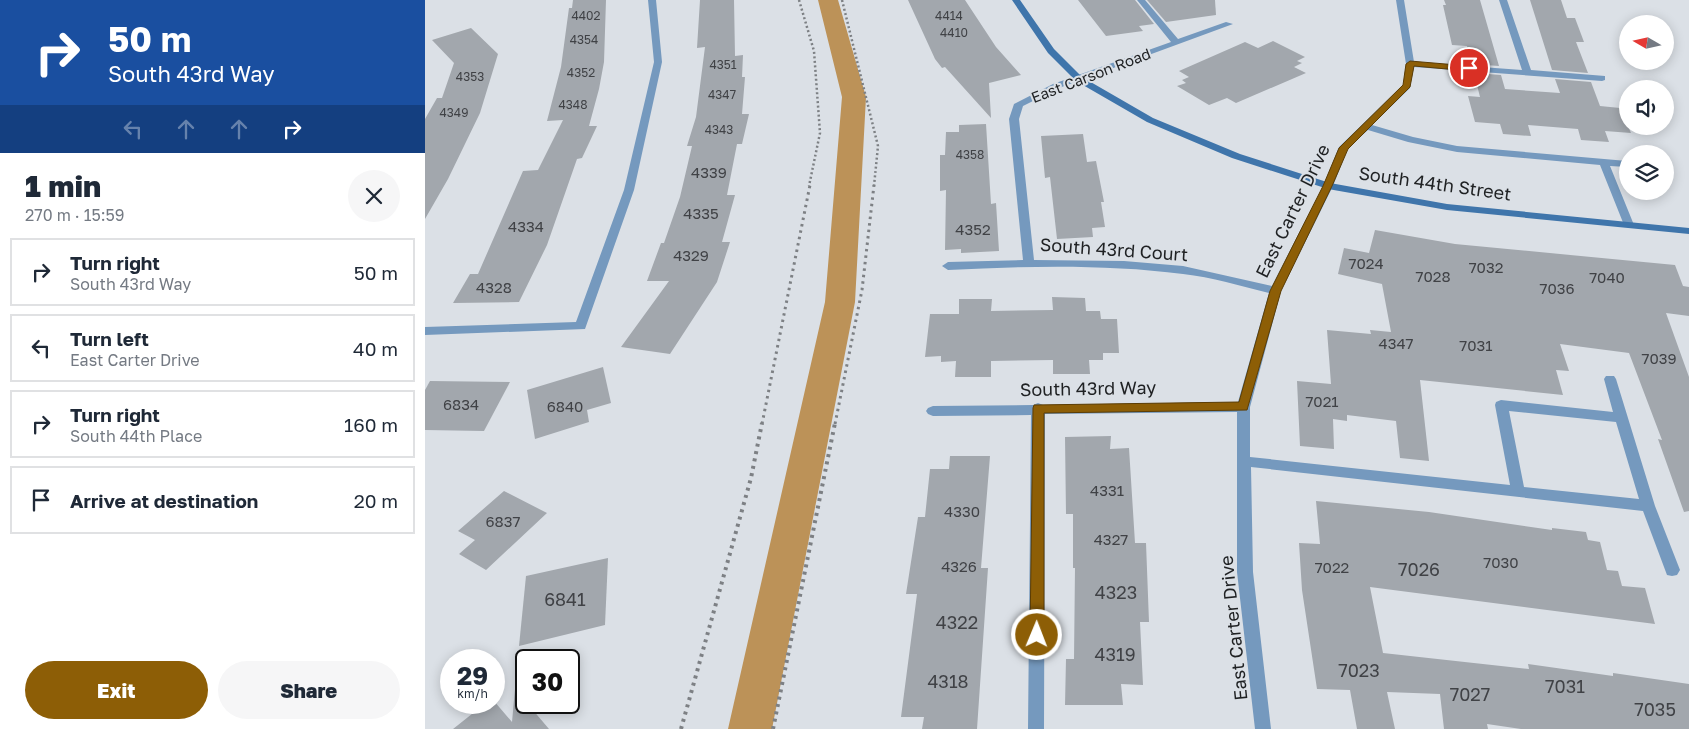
<!DOCTYPE html>
<html lang="en">
<head>
<meta charset="utf-8">
<style>
	:root { --surface:#fff; --page:#f6f6f7; --text:#1f2937; --muted:#747a83; --line:#e0e1e3; --accent:#8d5e06 }
	body { margin:0; font-family:"Golos Text",sans-serif; background:var(--page); color:var(--text); height:100vh; display:flex; flex-direction:column; font-size:19px; white-space:nowrap }
	* { box-sizing:border-box; margin:0 }
	p { font-size:16px; color:var(--muted) }
	.icon { flex:none; width:28px; height:28px; fill:none; stroke:currentColor; stroke-width:2; stroke-linecap:round; stroke-linejoin:round }
	.map { position:relative; flex:1; overflow:hidden }
	.drawer { display:flex; flex-direction:column; background:var(--surface); width:425px }
	.drawer>* { flex:none }
	.hud { background:#1a4fa0; color:#fff; overflow:hidden }
	.needle { width:32px; rotate:279deg }
	.tools { position:absolute; left:1194px; top:15px; display:grid; gap:10px }
	.tools a { display:grid; place-items:center; width:55px; height:55px; border-radius:50%; background:var(--surface); box-shadow:0 2px 12px #0003; font-size:25px }
	.speed { position:absolute; left:15px; top:649px; display:flex; gap:10px; font-size:25px; font-weight:700; text-align:center }
	.speed>* { display:grid; place-content:center; width:65px; height:65px; border-radius:50%; background:var(--surface); box-shadow:0 2px 12px #0003; line-height:1 }
	.speed small { font-size:12px; font-weight:400 }
	.speed .limit { border:2px solid #111; border-radius:8px; background:#fff; color:#111 }
	.pin { position:absolute; display:grid; place-items:center; width:42px; height:42px; color:#fff; margin:-21px; border:2px solid #fff; border-radius:50%; box-shadow:0 1px 5px #0007 }
	.me { position:absolute; width:55px; margin:-28px; rotate:1deg; stroke-linejoin:round; filter:drop-shadow(0 0 4px #0008) }
	.turn { display:flex; align-items:center; gap:18px; height:105px; padding:0 25px; font-size:22px }
	.turn .icon { width:65px; height:65px; stroke-width:2.5 }
	.turn b { display:block; font-size:35px; line-height:42px }
	.lanes { display:flex; align-items:center; height:48px; padding:0 25px; background:#0003; justify-content:center; gap:25px; direction:ltr }
	.lanes .off { opacity:.35 }
	.round { display:grid; place-items:center; flex:none; width:52px; height:52px; border-radius:26px; background:var(--page) }
	.overview { display:flex; align-items:center; justify-content:space-between; height:85px; padding:0 25px }
	h1 { font-size:30px; font-weight:800; line-height:38px }
	.button { display:flex; gap:10px; margin-top:auto; padding:10px 25px }
	.button a { flex:1; height:58px; border-radius:30px; background:var(--accent); color:#fff; font-size:20px; font-weight:800; line-height:58px; text-align:center }
	.button a+a { background:var(--page); color:var(--text) }
	ul { padding:0; list-style:none }
	li { display:flex; align-items:center; gap:15px; height:68px; margin:0 10px 8px; padding:0 15px; border:2px solid var(--line); border-radius:0px }
	li div { flex:1 }
	li b { display:block; font-size:19px }
	li em { font-style:normal }
	main { display:flex; flex:1; min-height:0 }
	.map>svg:first-child { display:block }
</style>
</head>
<body>
<main>
<section class="drawer">
<div class="hud">
<div class="turn"><svg class="icon" aria-label="right" viewBox="0 0 24 24"><path d="M7 20v-9h11M14 6l5 5-5 5"/></svg><div><b>50 m</b>South 43rd Way</div></div>
<div class="lanes"><svg class="icon off" aria-label="left" viewBox="0 0 24 24"><path d="M17 20v-9H6M10 6l-5 5 5 5"/></svg><svg class="icon off" aria-label="ahead" viewBox="0 0 24 24"><path d="M12 20V5M6 11l6-6 6 6"/></svg><svg class="icon off" aria-label="ahead" viewBox="0 0 24 24"><path d="M12 20V5M6 11l6-6 6 6"/></svg><svg class="icon" aria-label="right" viewBox="0 0 24 24"><path d="M7 20v-9h11M14 6l5 5-5 5"/></svg></div>
</div>
<div class="overview"><div><h1>1 min</h1><p>270 m · 15:59</p></div><a class="round"><svg class="icon" aria-label="close" viewBox="0 0 24 24"><path d="M6 6l12 12M18 6L6 18"/></svg></a></div>
<ul>
<li><svg class="icon" aria-label="right" viewBox="0 0 24 24"><path d="M7 20v-9h11M14 6l5 5-5 5"/></svg><div><b>Turn right</b><p>South 43rd Way</p></div><em>50 m</em></li>
<li><svg class="icon" aria-label="left" viewBox="0 0 24 24"><path d="M17 20v-9H6M10 6l-5 5 5 5"/></svg><div><b>Turn left</b><p>East Carter Drive</p></div><em>40 m</em></li>
<li><svg class="icon" aria-label="right" viewBox="0 0 24 24"><path d="M7 20v-9h11M14 6l5 5-5 5"/></svg><div><b>Turn right</b><p>South 44th Place</p></div><em>160 m</em></li>
<li><svg class="icon" aria-label="arrive" viewBox="0 0 24 24"><path d="M6 21V4h12l-3 4 3 4H6"/></svg><div><b>Arrive at destination</b></div><em>20 m</em></li>
</ul>
<div class="button"><a>Exit</a><a>Share</a></div>
</section>
<div class="map">
<svg width="1264" height="729" viewBox="0 0 1264 729">
	<rect width="100%" height="100%" fill="#dbe0e6"/>
	<g fill="none" stroke-linecap="round" stroke-linejoin="round">
		<!-- canal -->
		<polygon fill="#bc9258" fill-rule="evenodd" points="393,0 413,0 441,97 430,302 347,729 303,729 400,302 417,97"/>
	</g>
	<!-- building -->
	<g fill="#a2a7ad">
		<polygon points="148,0 181,0 179,62 174,89 164,126 172,126 157,158 152,159 122,245 94,302 28,303 45,274 53,274 98,171 113,170 138,120 122,121 136,67 144,8 147,8"/>
		<polygon points="275,0 309,0 310,56 318,55 317,77 320,77 317,114 324,114 317,144 312,144 302,195 310,195 297,242 305,242 292,282 245,354 196,347 244,281 222,281 236,243 239,243 255,197 267,146 262,146 271,117 280,47 272,48"/>
		<polygon points="483,0 540,0 571,47 596,75 564,83 566,118 520,67 517,68 510,59"/>
		<polygon points="653,0 710,0 729,24 714,26 718,31 681,36"/>
		<polygon points="722,0 790,0 791,15 741,22"/>
		<polygon points="1019,0 1055,0 1074,66 1046,64 1042,46 1027,45 1018,5 1021,5"/>
		<polygon points="1105,0 1136,0 1142,18 1150,18 1159,42 1151,42 1163,73 1127,70"/>
		<polygon points="46,28 73,54 55,113 23,179 0,219 0,119 12,98 17,98 29,63 7,40"/>
		<polygon points="848,41 880,57 872,61 877,63 869,67 881,73 811,103 802,98 784,105 752,86 761,83 757,80 764,77 754,71 820,42 833,48"/>
		<polygon points="1049,73 1076,75 1080,89 1135,93 1130,79 1166,82 1175,106 1195,108 1206,133 1180,131 1184,142 1156,140 1153,129 1103,125 1106,136 1078,134 1075,124 1050,122 1043,96 1055,97"/>
		<polygon points="561,124 566,204 571,203 574,251 536,253 536,249 520,250 521,190 515,191 515,155 520,155 521,132 534,132 534,125"/>
		<polygon points="658,134 662,162 671,161 679,202 676,202 680,227 667,228 668,237 632,239 625,177 620,178 616,136"/>
		<polygon points="950,230 1030,244 1250,265 1258,286 1264,287 1264,316 1241,313 1264,377 1264,511 1259,512 1233,439 1237,440 1204,353 1135,344 1144,371 1131,370 1138,395 995,380 1004,461 975,458 971,421 922,415 922,421 908,419 909,449 875,446 872,381 906,384 902,330 946,334 945,330 966,332 957,284 913,274 919,248 944,253"/>
		<polygon points="627,297 660,298 661,311 675,311 676,319 692,319 694,353 678,353 678,360 664,360 665,374 628,374 628,360 566,361 566,377 530,377 531,361 516,362 516,356 500,357 505,314 534,314 534,299 567,299 566,311 628,310"/>
		<polygon points="178,367 186,403 162,410 164,422 110,439 102,390"/>
		<polygon points="5,381 85,382 59,431 0,430 0,390"/>
		<polygon points="686,436 685,449 704,448 710,543 721,543 724,622 715,622 718,685 696,684 698,705 640,705 641,659 649,659 650,568 648,568 648,514 641,514 640,437"/>
		<polygon points="525,456 565,456 556,568 563,568 552,729 497,729 499,717 476,717 492,594 481,594 493,517 500,517 505,469 524,469"/>
		<polygon points="79,491 122,513 61,570 34,554 50,540 33,531"/>
		<polygon points="891,501 1004,512 1127,530 1127,528 1161,532 1163,540 1175,542 1182,570 1193,571 1197,586 1220,588 1230,624 945,587 958,653 1104,669 1103,664 1188,676 1188,673 1264,684 1264,729 1096,729 1062,724 1063,729 1019,729 1015,694 962,692 970,729 932,729 925,690 892,689 877,590 874,543 895,544"/>
		<polygon points="183,558 180,625 94,646 101,576"/>
		<polygon points="90,689 124,729 28,729 62,702 69,701 87,722"/>
	</g>
	<g fill="none" stroke-linecap="round" stroke-linejoin="round">
		<!-- path-far2 -->
		<g stroke="#7d8084" stroke-width="2.5" stroke-dasharray="2 2.5" stroke-linecap="butt">
			<polyline points="374,0 389,51 395,133 384,186"/>
			<polyline points="417,0 453,146 449,186"/>
		</g>
		<!-- path-far1 -->
		<g stroke="#7d8084" stroke-width="3" stroke-dasharray="2.5 4" stroke-linecap="butt">
			<polyline points="337,424 385,185"/>
			<polyline points="410,424 437,290 449,185"/>
		</g>
		<!-- path -->
		<g stroke="#7d8084" stroke-width="4" stroke-dasharray="3 4.5" stroke-linecap="butt">
			<polyline points="256,729 326,478 337,423"/>
			<polyline points="348,729 410,423"/>
		</g>
		<!-- street -->
		<g fill="#7599be" fill-rule="evenodd">
			<polygon points="223,0 231,0 237,62 209,190 160,329 0,335 0,327 151,322 199,190 229,62"/>
			<path d="M712 0H720L753 39 801 22 808 24 634 88 598 106 594 119 609 260 699 261 758 266 847 286 898 186 914 147 978 85 981 64 971 0H979L989 62 1097 70 1074 0H1082L1106 70 1180 76V80L1177 81 989 67 985 88 947 125 988 137 1032 146 1202 161V167L1185 166 1209 225 1204 228 1199 225 1175 165 1032 152 983 142 943 130 923 148 908 186 856 291 825 407V457L1085 485 1070 405 1071 402 1076 400 1188 412 1179 379 1181 376H1189L1191 379 1230 506 1255 570 1252 575 1247 576 1242 575 1218 511 826 467 828 572 846 729H830L812 572V412L620 414 619 729H603L606 415 508 416 503 414 501 411 503 408 508 406 608 405 613 403 618 405 813 402 844 293C815 286 787 277 758 274 681 264 601 266 523 270L517 266 523 262 598 260 584 119 589 104 628 84 746 42ZM1084 411 1191 422 1214 499 1099 487Z"/>
		</g>
		<!-- secondary -->
		<polygon fill="#3f75ab" fill-rule="evenodd" points="587,0 595,0 629,49 657,77 728,118 815,154 905,183 1022,204 1264,228 1264,234 1022,210 903,189 807,158 722,122 651,81 623,53"/>
	</g>
	<!-- route -->
	<polygon fill="#8d5e06" stroke="#5c3d04" points="985,61 1044,66 1048,68 1044,71 989,66 985,87 923,149 907,186 856,291 822,410 619,413 619,635 617,639 612,641 607,639 605,635 608,408 609,405 814,402 845,291 898,186 914,148 978,85 981,64"/>
	<g text-anchor="middle" stroke-width="4" stroke-linejoin="round" paint-order="stroke">
		<!-- far-number labels -->
		<g font-size="12" fill="#404246">
			<text x="161" y="20">4402</text>
			<text x="524" y="20">4414</text>
			<text x="529" y="37">4410</text>
			<text x="159" y="44">4354</text>
			<text x="298" y="69">4351</text>
			<text x="156" y="77">4352</text>
			<text x="45" y="81">4353</text>
			<text x="297" y="99">4347</text>
			<text x="148" y="109">4348</text>
			<text x="29" y="117">4349</text>
			<text x="294" y="134">4343</text>
			<text x="545" y="159">4358</text>
		</g>
		<!-- far-street labels -->
		<g font-size="15" fill="#1f2123" stroke="#dbe0e6">
			<text transform="translate(666 76) rotate(-21)" y="5">East Carson Road</text>
		</g>
		<!-- number labels -->
		<g font-size="15" fill="#404246">
			<text x="284" y="178">4339</text>
			<text x="276" y="219">4335</text>
			<text x="101" y="232">4334</text>
			<text x="548" y="235">4352</text>
			<text x="266" y="261">4329</text>
			<text x="941" y="269">7024</text>
			<text x="1061" y="273">7032</text>
			<text x="1008" y="282">7028</text>
			<text x="1182" y="283">7040</text>
			<text x="69" y="293">4328</text>
			<text x="1132" y="294">7036</text>
			<text x="971" y="349">4347</text>
			<text x="1051" y="351">7031</text>
			<text x="1234" y="364">7039</text>
			<text x="897" y="407">7021</text>
			<text x="36" y="410">6834</text>
			<text x="140" y="412">6840</text>
			<text x="682" y="496">4331</text>
			<text x="537" y="517">4330</text>
			<text x="78" y="527">6837</text>
			<text x="686" y="545">4327</text>
			<text x="1076" y="568">7030</text>
			<text x="534" y="572">4326</text>
			<text x="907" y="573">7022</text>
		</g>
		<!-- street labels -->
		<g font-size="18" fill="#1f2123" stroke="#dbe0e6">
			<text transform="translate(1010 184) rotate(8)" y="6">South 44th Street</text>
			<text transform="translate(868 211) rotate(-64)" y="6">East Carter Drive</text>
			<text transform="translate(689 250) rotate(4)" y="6">South 43rd Court</text>
			<text transform="translate(663 389) rotate(-1)" y="6">South 43rd Way</text>
			<text transform="translate(809 628) rotate(-96)" y="6">East Carter Drive</text>
		</g>
		<!-- near-number labels -->
		<g font-size="18" fill="#404246">
			<text x="994" y="576">7026</text>
			<text x="691" y="599">4323</text>
			<text x="140" y="606">6841</text>
			<text x="532" y="629">4322</text>
			<text x="690" y="661">4319</text>
			<text x="934" y="677">7023</text>
			<text x="523" y="688">4318</text>
			<text x="1140" y="693">7031</text>
			<text x="1045" y="701">7027</text>
			<text x="1230" y="716">7035</text>
		</g>
	</g>
</svg>
<div class="tools">
<a><svg class="needle" viewBox="-14 -14 28 28"><path d="M0-13l5 13h-10z" fill="#e53935"/><path d="M0 13l5-13h-10z" fill="#747a83"/></svg></a>
<a><svg class="icon" aria-label="sound" viewBox="0 0 24 24"><path d="M4 9h4l5-4v14l-5-4H4zM17 9q2 3 0 6"/></svg></a>
<a><svg class="icon" aria-label="layers" viewBox="0 0 24 24"><path d="M12 4l9 5-9 5-9-5zM3 14l9 5 9-5"/></svg></a>
</div>
<div class="speed"><div>29<small>km/h</small></div><div class="limit">30</div></div>
<div class="pin" style="left:1044px;top:68px;background:#d93025"><svg class="icon" aria-label="arrive" viewBox="0 0 24 24"><path d="M6 21V4h12l-3 4 3 4H6"/></svg></div>
<svg class="me" style="left:612px;top:635px" viewBox="-20 -20 40 40"><circle r="17" fill="#8d5e06" stroke="#fff" stroke-width="3"/><path d="M0-11L8 9 0 5-8 9z" fill="#fff"/></svg>
</div>
</main>
</body>
</html>
